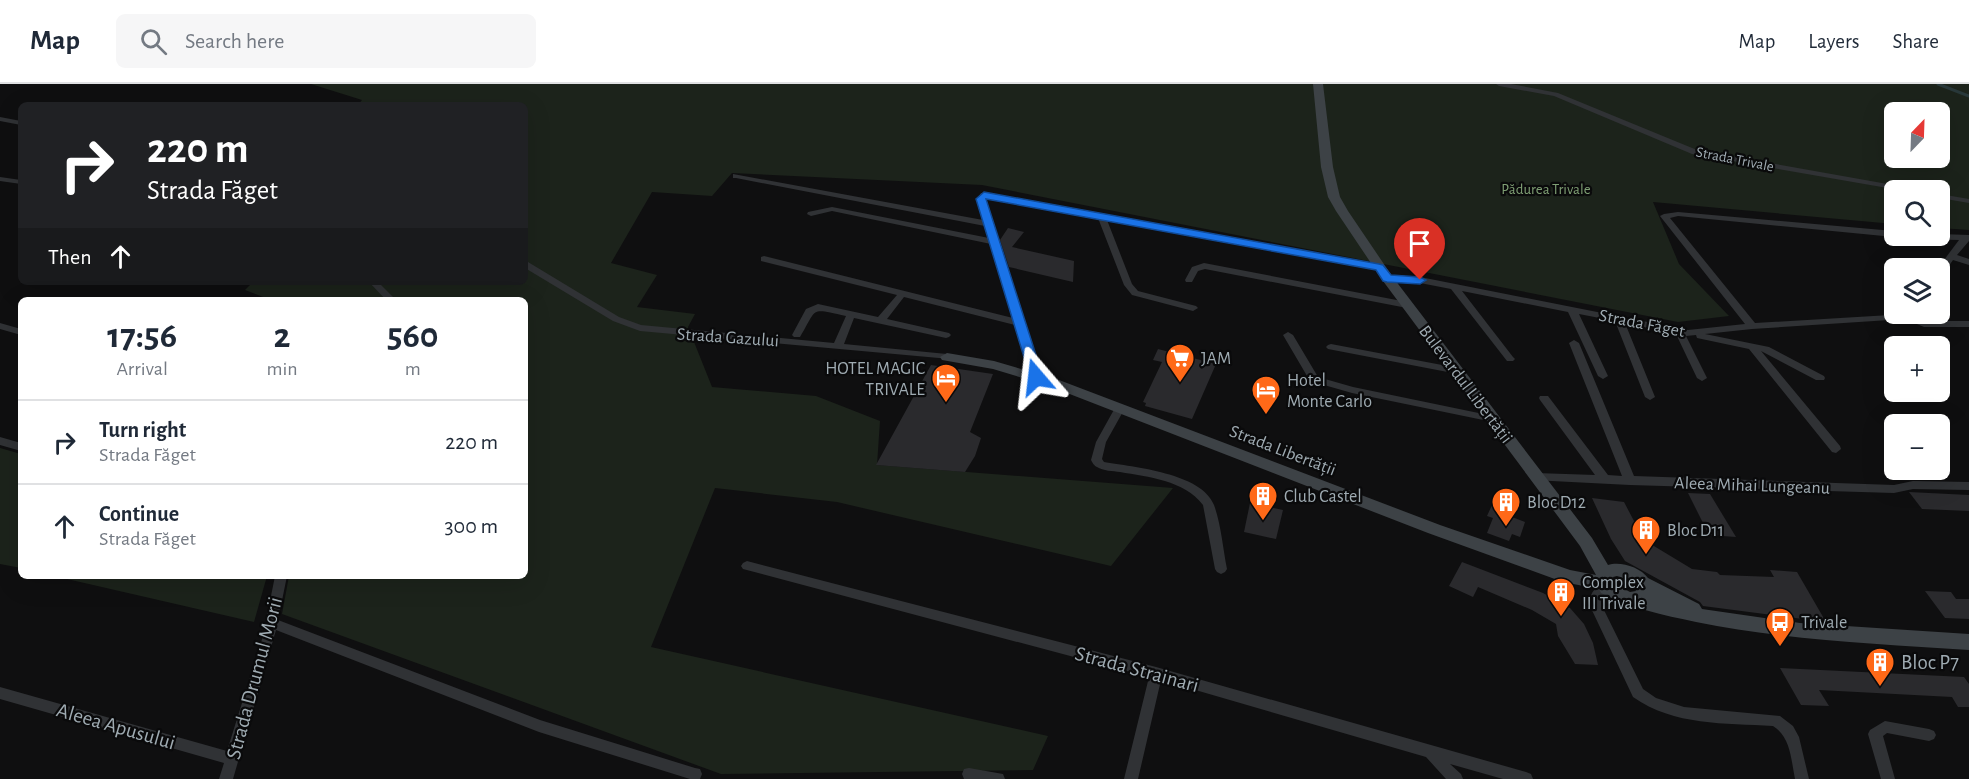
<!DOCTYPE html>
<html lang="en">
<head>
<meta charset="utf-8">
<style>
	:root { --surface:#fff; --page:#f6f6f7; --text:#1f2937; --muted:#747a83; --line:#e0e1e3 }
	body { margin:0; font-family:"Alegreya Sans",sans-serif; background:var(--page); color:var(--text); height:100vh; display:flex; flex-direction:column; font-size:22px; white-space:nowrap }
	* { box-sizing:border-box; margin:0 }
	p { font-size:20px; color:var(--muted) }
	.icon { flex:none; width:33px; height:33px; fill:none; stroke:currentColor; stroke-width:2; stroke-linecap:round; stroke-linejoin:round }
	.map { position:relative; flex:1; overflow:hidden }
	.details { position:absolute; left:18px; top:213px; width:510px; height:282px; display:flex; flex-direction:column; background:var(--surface); border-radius:9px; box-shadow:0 6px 24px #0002 }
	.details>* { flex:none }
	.top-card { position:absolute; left:18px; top:18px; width:510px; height:183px; border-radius:9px; box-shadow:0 6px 24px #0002; background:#202124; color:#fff; overflow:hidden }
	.needle { width:39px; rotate:23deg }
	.controls { position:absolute; left:1884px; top:18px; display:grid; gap:12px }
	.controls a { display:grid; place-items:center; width:66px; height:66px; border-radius:9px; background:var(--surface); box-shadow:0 6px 24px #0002; font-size:30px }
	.pin { position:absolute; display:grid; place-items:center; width:51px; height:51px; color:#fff; margin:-62px -26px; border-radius:50% 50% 50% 0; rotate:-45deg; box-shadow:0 0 6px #0007 }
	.pin .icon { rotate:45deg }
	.me { position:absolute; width:66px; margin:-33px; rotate:343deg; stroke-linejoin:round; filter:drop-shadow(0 0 4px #0008) }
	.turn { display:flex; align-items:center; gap:21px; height:126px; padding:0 30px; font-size:27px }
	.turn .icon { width:78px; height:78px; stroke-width:2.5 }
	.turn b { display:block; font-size:42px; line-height:51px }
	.then { display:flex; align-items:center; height:57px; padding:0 30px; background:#0003; gap:12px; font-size:22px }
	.eta { display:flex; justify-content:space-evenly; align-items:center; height:102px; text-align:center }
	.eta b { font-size:36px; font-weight:600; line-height:42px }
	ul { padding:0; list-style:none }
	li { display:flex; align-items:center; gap:18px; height:84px; padding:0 30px; border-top:2px solid var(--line) }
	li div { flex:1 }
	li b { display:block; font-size:22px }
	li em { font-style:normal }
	header { display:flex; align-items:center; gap:36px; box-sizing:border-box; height:84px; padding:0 30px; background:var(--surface); border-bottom:2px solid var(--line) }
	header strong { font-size:28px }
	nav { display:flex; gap:33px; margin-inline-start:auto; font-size:21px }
	.search { width:420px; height:54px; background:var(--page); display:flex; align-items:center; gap:15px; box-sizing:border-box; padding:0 21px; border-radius:9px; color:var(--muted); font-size:22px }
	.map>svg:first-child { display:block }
</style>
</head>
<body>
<header>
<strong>Map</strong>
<div class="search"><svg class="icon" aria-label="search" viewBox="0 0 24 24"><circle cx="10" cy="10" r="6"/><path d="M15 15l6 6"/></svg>Search here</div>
<nav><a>Map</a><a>Layers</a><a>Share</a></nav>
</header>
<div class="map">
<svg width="1969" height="695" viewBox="0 0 1969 695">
	<rect width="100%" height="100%" fill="#0f0f10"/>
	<!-- green -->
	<g fill="#1c231b" fill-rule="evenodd">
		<path d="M311 0H1969V146L1940 144V106H1894V140L1653 118 1679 180 1729 232 1678 238 982 101 732 89 712 112 652 108 611 179 657 191 637 223 695 230 688 243 712 303 816 312 880 337 877 381 1173 404 1111 482 837 418 715 404 651 563 1048 652 1033 686 721 690 282 530 289 492H525V216H271L245 206 253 198H525V21H358L362 16ZM1894 28H1940V74H1894Z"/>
		<polygon points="0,364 21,370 21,484 0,480"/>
		<polygon points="54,492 267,492 254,538"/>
	</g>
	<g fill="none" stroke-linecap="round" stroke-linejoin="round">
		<!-- stream -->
		<polyline stroke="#283739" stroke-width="3" points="1938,0 1969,12"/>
	</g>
	<!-- building -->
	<g fill="#2a2a2d">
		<polygon points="1008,144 1024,148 1012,163 1074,177 1073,198 1009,183 1000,156"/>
		<polygon points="1158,265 1216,280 1192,335 1145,322 1146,319 1143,318 1162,278 1153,276"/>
		<polygon points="931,281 993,290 970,348 981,354 975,372 965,388 876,381"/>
		<polygon points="1909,408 1969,411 1969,427 1922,425"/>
		<polygon points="1688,409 1710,410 1736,453 1709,451"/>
		<polygon points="1592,414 1624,418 1644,456 1692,485 1717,488 1720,491 1774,493 1770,486 1797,488 1826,538 1703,522 1700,518 1625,477 1611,455"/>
		<polygon points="1250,419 1283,426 1276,455 1244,448"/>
		<polygon points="1492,421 1514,429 1512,433 1525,438 1520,453 1512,450 1509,457 1487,449 1493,434 1487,432"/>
		<polygon points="1462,478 1543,509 1570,524 1584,540 1593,559 1598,581 1575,580 1558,552 1556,540 1532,526 1478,503 1473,513 1449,502"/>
		<polygon points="1925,507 1951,508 1956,515 1969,515 1969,535 1945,534"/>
		<polygon points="1780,584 1964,593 1969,600 1969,623 1958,623 1952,613 1819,606 1829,622 1801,621"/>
	</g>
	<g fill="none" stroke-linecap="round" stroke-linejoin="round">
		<!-- street -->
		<g fill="#303235" fill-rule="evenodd">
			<polygon points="1496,0 1511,0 1558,9 1697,66 1910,104 1914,106 1899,106 1692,70 1554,12 1499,2"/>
			<polygon points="0,33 21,37 21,41 0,37"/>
			<path d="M733 90 983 136 977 115 981 109H984L1379 180 1383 183 1379 186 1107 136 1132 200 1138 207 1196 222 1198 224 1193 227 1132 211 1124 201 1098 134 986 114 985 115 1041 293 1036 296 1031 293 1015 241 904 213 887 235 949 249 951 251 949 253 946 254 854 234 844 260 947 270 952 273 950 275 640 247 613 237 525 184V177L528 178 619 233 641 241 834 259 846 232C809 224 818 223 800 253H794L792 251 806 225 818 220 878 233 897 211 761 177V173L764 172 1013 234 991 160 832 127 811 132 807 130 808 128 832 123 989 154 985 142 736 94H733Z"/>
			<polygon points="0,93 21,96 21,100 0,97"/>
			<polygon points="1940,110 1969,115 1969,119 1940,114"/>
			<polygon points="1678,128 1894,147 1894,152 1897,152 1894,153 1678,132 1670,134 1755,239 1907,230 1925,237 1969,237 1969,243 1924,243 1905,235 1752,245 1705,250 1769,263 1824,292 1825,294 1824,296 1816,296 1761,267 1840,362 1841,365 1836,369 1832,368 1749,265 1697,254 1696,251 1686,252 1707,294 1702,297 1697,294 1676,250 1625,239 1655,313 1650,316 1645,313 1615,237 1579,230 1608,292 1603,295 1598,292 1568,228 1462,207 1513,273 1515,275 1513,277 1507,277 1451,205 1420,199 1387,197 1383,194 1387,191 1420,193 1688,246 1745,240 1660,132 1664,130"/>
			<polygon points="1940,150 1969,151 1969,157 1957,171 1969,175 1969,181 1953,176 1943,190 1940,191 1940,184 1938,184 1959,156 1919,155 1915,152"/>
			<polygon points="1204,179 1407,218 1412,221 1407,224 1205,185 1198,187 1192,198 1186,198 1185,196 1192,183"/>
			<polygon points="369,198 378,198 396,216 386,216"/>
			<polygon points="0,239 21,245 21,251 0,245"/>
			<polygon points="1288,248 1293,251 1318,293 1353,303 1493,332 1498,335 1493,338 1352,309 1310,297 1283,251"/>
			<polygon points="1574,256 1579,259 1634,392 1894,401 1913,397 1969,398 1969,406 1913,405 1894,409 1630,401 1532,396 1531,393 1532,390 1536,389 1595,391 1540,316 1539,314 1540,312 1548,312 1608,391 1622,392 1569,259"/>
			<polygon points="1331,260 1458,284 1463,287 1458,290 1328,265 1326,263 1328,261"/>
			<path d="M1120 321 1125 324 1106 358 1102 375 1104 378C1133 383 1202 389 1214 421 1221 440 1223 465 1227 485L1225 488 1221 490 1217 488 1215 485 1203 421C1184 396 1148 393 1120 388 1113 387 1103 387 1097 383 1094 382 1092 378 1091 376L1096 358 1116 322Z"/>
			<polygon points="0,353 21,359 21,367 0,361"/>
			<polygon points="747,477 1156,583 1526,688 1531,690 1533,695 1503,695 1450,680 1461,690 1463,695 1446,695 1426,673 1161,596 1138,695 1124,695 1149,593 743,485 741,482 743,479"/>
			<polygon points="275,492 287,492 278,536 540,636 695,684 700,685 702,690 700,695 690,695 539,648 276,546 233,695 219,695 224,679 0,615 0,603 227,667 263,552"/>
			<path d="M1607 499 1611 501 1613 504 1611 507 1602 513V522L1643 605 1656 614 1684 623 1780 632 1793 642 1799 653 1809 695H1795C1791 676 1791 653 1773 642 1725 639 1674 642 1633 613L1590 522C1590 508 1593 504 1607 499Z"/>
			<polygon points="1885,637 1929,645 1934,647 1936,651 1934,655 1929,657 1887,649 1883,652 1895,695 1881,695 1868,650 1870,646"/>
			<polygon points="969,684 1003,690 1005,695 964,695 962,690 964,685"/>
		</g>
		<!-- secondary -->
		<path fill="#3d4246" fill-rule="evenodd" d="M1313 0H1323L1333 83 1340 113 1348 127 1392 192 1592 454 1608 481C1620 477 1640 483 1648 494L1699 520 1702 525 1800 539 1969 550V566C1878 560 1786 556 1696 538 1663 531 1630 524 1601 509L1599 505 1563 498 1428 449 1049 302 993 285 942 276 940 273 947 269 994 277 1059 296 1440 441 1570 486 1596 491 1580 462 1383 197 1336 127 1328 113 1321 83ZM1617 492 1632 498 1636 507 1630 508 1615 500 1613 493Z"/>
	</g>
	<!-- route -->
	<polygon fill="#1a73e8" stroke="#114b97" stroke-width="1.5" points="984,108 1379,180 1383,181 1391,191 1420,193 1426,196 1420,200 1387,198 1383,197 1376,186 986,115 1043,293 1036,297 1030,293 976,115"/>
	<!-- icons -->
	<defs>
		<g id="supermarket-pin" transform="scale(1.5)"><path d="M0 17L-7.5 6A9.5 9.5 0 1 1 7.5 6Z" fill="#ff6918" stroke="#0a0a0b"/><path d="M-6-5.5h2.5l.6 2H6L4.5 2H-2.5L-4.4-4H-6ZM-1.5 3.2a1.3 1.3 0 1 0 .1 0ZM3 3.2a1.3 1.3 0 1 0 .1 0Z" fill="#fff"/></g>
		<g id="hotel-pin" transform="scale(1.5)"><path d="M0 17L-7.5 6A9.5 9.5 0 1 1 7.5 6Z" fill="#ff6918" stroke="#0a0a0b"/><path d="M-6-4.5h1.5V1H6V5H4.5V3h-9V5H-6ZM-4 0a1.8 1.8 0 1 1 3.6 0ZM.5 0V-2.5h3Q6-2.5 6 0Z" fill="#fff"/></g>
		<g id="building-pin" transform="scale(1.5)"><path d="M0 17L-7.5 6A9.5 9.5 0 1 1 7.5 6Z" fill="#ff6918" stroke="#0a0a0b"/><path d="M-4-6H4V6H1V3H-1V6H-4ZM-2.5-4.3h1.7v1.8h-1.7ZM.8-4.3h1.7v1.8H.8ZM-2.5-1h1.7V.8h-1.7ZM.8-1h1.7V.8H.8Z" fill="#fff"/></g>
		<g id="bus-pin" transform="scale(1.5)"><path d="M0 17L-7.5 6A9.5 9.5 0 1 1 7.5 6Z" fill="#ff6918" stroke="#0a0a0b"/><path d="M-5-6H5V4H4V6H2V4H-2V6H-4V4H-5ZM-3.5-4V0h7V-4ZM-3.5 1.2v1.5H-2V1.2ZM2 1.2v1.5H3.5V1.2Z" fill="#fff"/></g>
	</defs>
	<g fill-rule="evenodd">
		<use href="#supermarket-pin" x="1180" y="274"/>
		<use href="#hotel-pin" x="946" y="294"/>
		<use href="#hotel-pin" x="1266" y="306"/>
		<use href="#building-pin" x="1263" y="412"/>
		<use href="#building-pin" x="1506" y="418"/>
		<use href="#building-pin" x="1646" y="446"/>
		<use href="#building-pin" x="1561" y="508"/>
		<use href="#bus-pin" x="1780" y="538"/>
		<use href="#building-pin" x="1880" y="578"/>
	</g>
	<g text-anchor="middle" stroke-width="4.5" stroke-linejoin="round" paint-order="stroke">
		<!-- far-street labels -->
		<g font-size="15" fill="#9fabb2" stroke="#0a0a0b">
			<text transform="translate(1735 75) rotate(11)" y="5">Strada Trivale</text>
		</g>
		<!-- far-park labels -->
		<g font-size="15" fill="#7f9f74" stroke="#0a0a0b">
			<text x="1546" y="110">Pădurea Trivale</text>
		</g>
		<!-- street labels -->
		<g font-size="18" fill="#9fabb2" stroke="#0a0a0b">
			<text transform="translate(1642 239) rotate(11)" y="6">Strada Făget</text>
			<text transform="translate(728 253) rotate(4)" y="6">Strada Gazului</text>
			<text transform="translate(1466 300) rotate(53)" y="6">Bulevardul Libertății</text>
			<text transform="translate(1283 366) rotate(21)" y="6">Strada Libertății</text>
			<text transform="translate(1752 401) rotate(2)" y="6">Aleea Mihai Lungeanu</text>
		</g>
		<!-- poi labels -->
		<g font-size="18" fill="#9fabb2" stroke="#0a0a0b" text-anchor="start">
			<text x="1201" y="280">JAM</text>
			<text x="925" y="290" text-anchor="end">HOTEL MAGIC<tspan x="925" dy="21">TRIVALE</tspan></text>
			<text x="1287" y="302">Hotel<tspan x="1287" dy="21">Monte Carlo</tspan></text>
			<text x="1284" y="418">Club Castel</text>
			<text x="1527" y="424">Bloc D12</text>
			<text x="1667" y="452">Bloc D11</text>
			<text x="1582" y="504">Complex<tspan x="1582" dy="21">III Trivale</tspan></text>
			<text x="1801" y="544">Trivale</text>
		</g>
		<!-- near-poi labels -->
		<g font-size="21" fill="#9fabb2" stroke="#0a0a0b" text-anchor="start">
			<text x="1901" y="585">Bloc P7</text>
		</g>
		<!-- near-street labels -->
		<g font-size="21" fill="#9fabb2" stroke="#0a0a0b">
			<text transform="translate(1137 585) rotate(15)" y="7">Strada Strainari</text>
			<text transform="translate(254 594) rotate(-75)" y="7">Strada Drumul Morii</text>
			<text transform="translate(116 642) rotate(16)" y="7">Aleea Apusului</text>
		</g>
	</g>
</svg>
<div class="controls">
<a><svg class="needle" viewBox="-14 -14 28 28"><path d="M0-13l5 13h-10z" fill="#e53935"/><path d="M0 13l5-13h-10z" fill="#747a83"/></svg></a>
<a><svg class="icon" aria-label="search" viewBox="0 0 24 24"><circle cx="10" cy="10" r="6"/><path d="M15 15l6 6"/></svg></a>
<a><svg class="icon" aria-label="layers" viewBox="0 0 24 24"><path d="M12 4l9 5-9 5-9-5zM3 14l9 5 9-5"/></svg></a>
<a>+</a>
<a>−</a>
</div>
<div class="pin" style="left:1420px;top:196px;background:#d93025"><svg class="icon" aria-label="arrive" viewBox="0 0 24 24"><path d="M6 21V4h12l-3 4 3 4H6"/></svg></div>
<svg class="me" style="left:1036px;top:293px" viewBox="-20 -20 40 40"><path d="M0-17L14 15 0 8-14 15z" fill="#1a73e8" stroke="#fff" stroke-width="4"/></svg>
<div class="top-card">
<div class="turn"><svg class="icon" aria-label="right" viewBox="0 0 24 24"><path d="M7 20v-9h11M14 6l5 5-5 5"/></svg><div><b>220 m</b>Strada Făget</div></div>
<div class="then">Then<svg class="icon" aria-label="ahead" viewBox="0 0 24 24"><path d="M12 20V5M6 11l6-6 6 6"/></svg></div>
</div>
<section class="details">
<div class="eta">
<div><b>17:56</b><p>Arrival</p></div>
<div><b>2</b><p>min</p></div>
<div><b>560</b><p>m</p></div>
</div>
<ul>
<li><svg class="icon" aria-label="right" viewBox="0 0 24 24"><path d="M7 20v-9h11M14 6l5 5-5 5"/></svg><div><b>Turn right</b><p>Strada Făget</p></div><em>220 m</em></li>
<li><svg class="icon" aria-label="ahead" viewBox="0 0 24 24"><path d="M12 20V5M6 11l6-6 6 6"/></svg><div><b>Continue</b><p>Strada Făget</p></div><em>300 m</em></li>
</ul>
</section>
</div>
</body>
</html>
